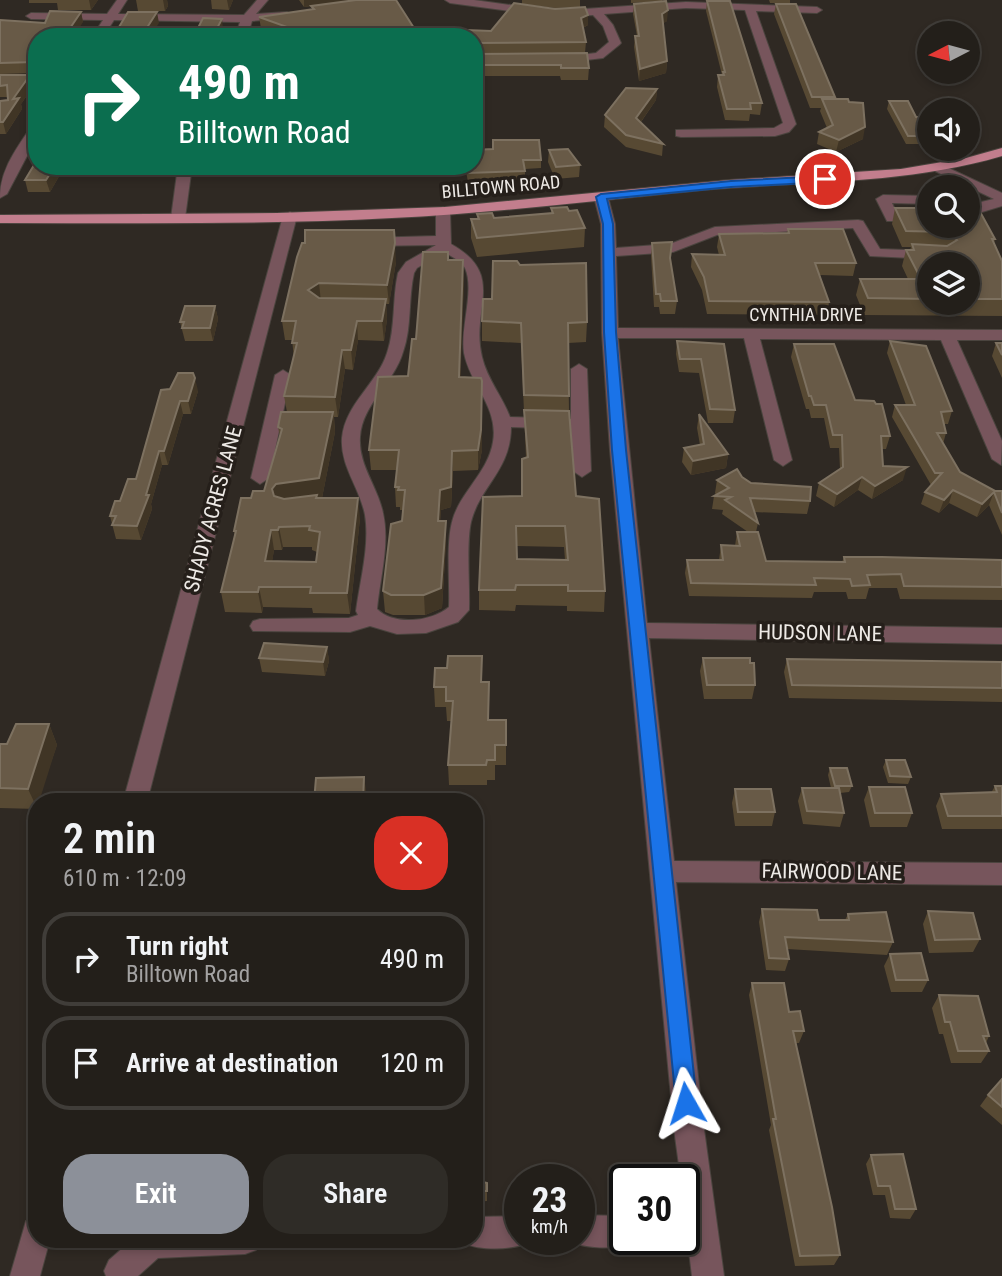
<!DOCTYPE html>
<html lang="en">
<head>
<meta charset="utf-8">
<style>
	:root { --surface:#231f1a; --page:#2f2c27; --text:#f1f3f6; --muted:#a3a2a2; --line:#403d39; --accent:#8c9099 }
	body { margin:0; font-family:"Roboto Condensed",sans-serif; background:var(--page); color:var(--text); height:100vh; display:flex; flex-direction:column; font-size:26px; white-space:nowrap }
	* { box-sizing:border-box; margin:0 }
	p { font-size:23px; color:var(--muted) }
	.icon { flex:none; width:38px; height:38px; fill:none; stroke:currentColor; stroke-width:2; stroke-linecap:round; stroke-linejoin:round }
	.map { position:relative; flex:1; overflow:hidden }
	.details { position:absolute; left:28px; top:793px; width:455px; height:455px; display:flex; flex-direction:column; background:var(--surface); border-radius:28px; box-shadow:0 4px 10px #0003,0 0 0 2px var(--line) }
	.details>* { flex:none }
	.top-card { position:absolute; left:28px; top:28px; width:455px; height:147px; border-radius:28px; box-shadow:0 4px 10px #0003,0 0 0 2px var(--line); background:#0b6e4f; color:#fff; overflow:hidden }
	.needle { width:46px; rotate:264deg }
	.buttons { position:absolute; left:917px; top:21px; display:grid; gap:14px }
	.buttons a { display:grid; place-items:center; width:63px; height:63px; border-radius:50%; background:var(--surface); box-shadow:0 4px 10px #0003,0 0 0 2px var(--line); font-size:35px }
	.speed { position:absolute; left:504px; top:1164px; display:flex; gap:14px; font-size:35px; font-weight:700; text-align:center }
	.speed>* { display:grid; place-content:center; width:91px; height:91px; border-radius:50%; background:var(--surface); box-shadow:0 4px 10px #0003,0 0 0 2px var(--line); line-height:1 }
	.speed small { font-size:18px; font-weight:400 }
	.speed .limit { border:4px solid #111; border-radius:10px; background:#fff; color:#111 }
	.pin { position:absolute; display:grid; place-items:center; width:60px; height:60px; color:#fff; margin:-30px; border:4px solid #fff; border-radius:50%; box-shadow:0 2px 7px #0007 }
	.me { position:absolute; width:77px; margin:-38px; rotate:354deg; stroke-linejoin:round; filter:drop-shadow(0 0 5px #0008) }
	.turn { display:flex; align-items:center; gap:24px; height:147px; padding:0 35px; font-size:32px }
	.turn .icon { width:91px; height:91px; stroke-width:2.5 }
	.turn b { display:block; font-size:49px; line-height:60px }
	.round { display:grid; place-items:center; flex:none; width:74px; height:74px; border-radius:28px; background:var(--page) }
	.overview { display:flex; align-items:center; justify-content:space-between; height:119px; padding:0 35px }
	h1 { font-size:42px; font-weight:600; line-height:52px }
	.primary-button { display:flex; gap:14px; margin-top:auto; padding:14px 35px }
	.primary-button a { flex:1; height:80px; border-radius:28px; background:var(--accent); color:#fff; font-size:28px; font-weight:600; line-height:80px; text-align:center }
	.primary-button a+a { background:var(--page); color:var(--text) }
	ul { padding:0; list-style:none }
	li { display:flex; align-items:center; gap:21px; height:94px; margin:0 14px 10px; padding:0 21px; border:4px solid var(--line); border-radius:28px }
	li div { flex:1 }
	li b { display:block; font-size:26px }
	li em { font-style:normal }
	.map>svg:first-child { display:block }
</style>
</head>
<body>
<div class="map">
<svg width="1002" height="1276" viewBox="0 0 1002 1276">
	<rect width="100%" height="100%" fill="#2f2923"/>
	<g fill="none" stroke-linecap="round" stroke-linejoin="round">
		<!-- minor casing -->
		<g stroke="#4a443e" stroke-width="2">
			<g id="minor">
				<polygon points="117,0 127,0 118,14 244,15 257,0 268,0 256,14 287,12 292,15 287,18 252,21 249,31 251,37 240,37 237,31 240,22 114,20 103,37 92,37 103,20 31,19 26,16 31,13 107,14"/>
				<polygon points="445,0 474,0 555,11 686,2 817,7 822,10 817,13 756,11 796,124 789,132 775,136 681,137 676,136 676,130 774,128 783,123 745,10 686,8 604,14 613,25 621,43 619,45 603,58 561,63 557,62 557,58 596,53 609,42 603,26 593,15 555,17 450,3"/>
				<rect x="0" y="76" width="37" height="8"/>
				<path d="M37 123V137L7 194 0 198C0 169 17 148 33 124Z"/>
				<polygon points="940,164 1002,193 1002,206 982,212 968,213 968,205 994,199 935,171 935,165"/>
				<polygon points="178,166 192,166 185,218 178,222 171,218"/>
				<polygon points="601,193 608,197 615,224 616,248 670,244 715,227 858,220 863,221 880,249 932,251 939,255 932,259 870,256 853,228 717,235 673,252 616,256 618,328 1002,330 1002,340 957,340 1002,441 1001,465 992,459 941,340 760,339 792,460 783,466 774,460 744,338 618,338 647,623 1002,628 1002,644 649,638 674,861 1002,863 1002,885 676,882 704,1129 724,1276 692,1276 684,1210 684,1180 681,1180 674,1129 610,450 602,333 601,224 594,197"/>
				<polygon points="883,195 929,196 929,204 892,203 897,214 929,213 929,221 887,221 876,199"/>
				<path d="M443 207 450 211 451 244C507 275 470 309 482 357 487 379 502 396 510 417L571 419V369L579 364 587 369 591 471 582 477 573 471 571 429 511 427C511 470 480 486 471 522 466 544 470 586 469 610L458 622 426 633 397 634 370 626 350 632 253 631 250 626 253 621 260 619 349 618 358 615 356 611C360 580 370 546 365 515 360 488 340 466 342 438 345 404 377 384 387 353 396 327 392 299 398 273L406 262 436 245 366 246 359 242 366 238 436 236V211ZM444 252C451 256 461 261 465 268 475 290 460 328 464 353 470 385 499 407 493 442 488 473 459 493 452 522 446 544 450 584 449 607 431 622 394 626 377 609 380 578 390 544 383 513 378 487 358 465 360 437 362 404 394 383 403 352 412 327 408 299 414 273L417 268Z"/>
				<polygon points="290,212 297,216 147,802 123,802 283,216"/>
				<polygon points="283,370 291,375 269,478 260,484 251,478 275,375"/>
				<path d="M579 1215 625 1216V1239H637L636 1242C617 1250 587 1249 568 1241L579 1239Z"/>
				<path d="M520 1216V1239H532L531 1242C512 1250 482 1251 463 1243L462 1239H474V1217Z"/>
				<polygon points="37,1217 37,1239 50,1239 40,1276 10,1276 26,1221"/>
				<polygon points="133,1239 260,1239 256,1250 245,1254 158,1258 138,1276 106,1276 104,1271 109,1260"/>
			</g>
		</g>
		<!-- major casing -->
		<g stroke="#4a443e" stroke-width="2">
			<path id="major" d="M1002 148V156C907 184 811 181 714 189 606 199 499 213 392 218 261 225 131 223 0 223V215L278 213 445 207 729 180 901 169 966 158Z"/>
		</g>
		<!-- minor -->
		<use href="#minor" fill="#77555c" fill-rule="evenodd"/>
		<!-- major -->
		<use href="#major" fill="#c27e8d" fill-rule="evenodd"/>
	</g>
	<!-- wall -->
	<g fill="#574933" fill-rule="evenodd">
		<polygon points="29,0 98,0 91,10 58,10 57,3 29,3"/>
		<polygon points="136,0 167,0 168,6 165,11 138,11"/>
		<polygon points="211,0 233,0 229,10 212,9"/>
		<polygon points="299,0 396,0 414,28 491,31 588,15 588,25 583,28 586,42 585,53 589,68 588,80 561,80 560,76 474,76 474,37 279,37 279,35 261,28 259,17 312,9 311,6 320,5 304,7"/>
		<polygon points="522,0 580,0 580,7 555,8 522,4"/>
		<polygon points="631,0 662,0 662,1 631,3"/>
		<polygon points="769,0 790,0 790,3 770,3"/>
		<polygon points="707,1 762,103 760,115 750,114 749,121 725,120 717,87 718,75 722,75 706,11"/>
		<polygon points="634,4 667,21 663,23 667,61 666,73 639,81 634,47 635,36 637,36 633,14"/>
		<polygon points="776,4 835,97 834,99 863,139 836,152 817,144 819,132 827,128 820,111 821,108 810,108 774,14"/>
		<polygon points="81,12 83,22 37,37 37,73 0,74 0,20 45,23"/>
		<polygon points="223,29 220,37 195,37 195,34"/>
		<polygon points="0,75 33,87 21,104 22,109 6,134 0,134 0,101 8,100 8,97 0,97"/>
		<polygon points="657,89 656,100 641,122 663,144 662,156 626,147 604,127 605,115"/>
		<polygon points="889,101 929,134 925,144 906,144 887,109"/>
		<polygon points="474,150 541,160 541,168 525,169 525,180 468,182 465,166 474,166"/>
		<polygon points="549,150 580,165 579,177 555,179 548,162"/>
		<polygon points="65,166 50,192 28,192 25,180"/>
		<polygon points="551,208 569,211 585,228 584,247 477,257 471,238 471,219 477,219 477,214 494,218 551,213"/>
		<path d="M895 208 995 239 994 243 1002 261V316L864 315 856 295 860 279H908L902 266 906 250H910L911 247H902L892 224ZM929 264H968V303H929Z"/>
		<polygon points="788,229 856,263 853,276 820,275 829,302 827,315 707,314 702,290 691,267 692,254 719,255 717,247 719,234 787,233"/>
		<path d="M302 243 396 262 389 304H386L387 319 384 341 358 340 353 370 345 369 338 417H334L335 432 322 498 360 518 350 614 313 613 312 608 263 607 262 613 225 612 221 592 235 537 234 531 251 498 264 491 280 437 278 427 287 412 284 396 294 358 292 340H285L282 321ZM283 547H312V550L317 552 316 562 272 561 274 550H282Z"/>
		<polygon points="652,243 670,259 677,301 675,314 660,314 659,307 654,307 651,256"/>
		<polygon points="448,260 464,280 460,377 482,381 482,450 478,470 453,471 451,507 441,510 440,521 446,542 442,608 425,615 393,615 385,612 383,591 402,521 403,510 400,510 400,507 396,507 395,487 397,470 371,470 369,450 408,376"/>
		<path d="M520 265 587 322 586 342 568 343 569 411 576 496 605 591 604 612 567 611V606L516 605 515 611 479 610V590L522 496 526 458 521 343 482 341V321L492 299ZM516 546 564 547 565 560 517 559Z"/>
		<polygon points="215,306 218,319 213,341 185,341 180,322"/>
		<polygon points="677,341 724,344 735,410 733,423 708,423 699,373 679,372 676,354"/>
		<polygon points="890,341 952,411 948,424 944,424 946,433 943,444 960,472 995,491 1002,491 1002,535 989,505 977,517 949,503 939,513 921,504 925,492 931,485 892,417 895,405 906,405 887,353"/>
		<polygon points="996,343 1002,343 1002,378 992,356"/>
		<polygon points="794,344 855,400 890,436 886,449 882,449 883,466 903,480 872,499 858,490 834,507 816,496 819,483 840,469 839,448 830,448 824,418 811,418 809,409 806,409 791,357"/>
		<polygon points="161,390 198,391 191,414 183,414 168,465 162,465 151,504 152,509 141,540 116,539 110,516 136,479"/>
		<polygon points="699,414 728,454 726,468 691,475 682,462 684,448 700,445 697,428"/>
		<polygon points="742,477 751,483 810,501 807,514 754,512 758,523 756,532 766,561 842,562 844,557 1002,560 1002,600 900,599 897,588 869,588 866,599 848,599 846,592 814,592 812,598 689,596 685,573 687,560 719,560 721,545 735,546 737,532 748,532 722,514 723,510 712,509 714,496 716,495 715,493 717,480"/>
		<polygon points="327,647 329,661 325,676 262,672 259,658"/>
		<polygon points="703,658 755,685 752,699 704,699 700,671"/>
		<polygon points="787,659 1002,662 1002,702 789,698 784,672"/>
		<polygon points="482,682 489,720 506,720 506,765 495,765 495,780 487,780 487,785 449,785 448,765 451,721 447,721 446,707 435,707 434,687"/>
		<polygon points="49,724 57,745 37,802 37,809 0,808 0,744 7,744"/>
		<polygon points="886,760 911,777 908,784 888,783 883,767"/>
		<polygon points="830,768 852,786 849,792 840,793 844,813 840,827 803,824 798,801 802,788 831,788 828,775"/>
		<polygon points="995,786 1002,786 1002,829 942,829 936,806 941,794 991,793"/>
		<polygon points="869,787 912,813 907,827 870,827 864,800"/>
		<polygon points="735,789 775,812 772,826 735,826 732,803"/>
		<polygon points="474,809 480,816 479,831 474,831"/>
		<polygon points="762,909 819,920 845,920 848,914 893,942 887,955 787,949 789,959 785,971 766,970 759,922"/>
		<polygon points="928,911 980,939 973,952 929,953 923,924"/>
		<polygon points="890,954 928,980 922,992 891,992 884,966"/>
		<polygon points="752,983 789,1012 804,1031 799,1043 796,1043 840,1255 834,1265 795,1266 769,1130 771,1125 749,995"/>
		<polygon points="939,995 989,1036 986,1043 989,1051 981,1063 951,1063 943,1034 939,1034 932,1008"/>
		<polygon points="1002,1079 1002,1125 980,1106 988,1095"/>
		<polygon points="474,1131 483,1182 487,1193 487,1201 474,1202"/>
		<polygon points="871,1155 916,1209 910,1219 890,1218 885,1195 873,1195 866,1164"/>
	</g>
	<!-- shaded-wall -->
	<g fill="#403525">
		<polygon points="89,0 98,0 91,10"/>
		<polygon points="163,0 167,0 168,6 165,11"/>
		<polygon points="227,0 233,0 229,10"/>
		<polygon points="304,0 364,0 304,7"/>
		<polygon points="668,10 667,21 661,25 662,14"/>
		<polygon points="81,12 83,22 74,37 64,37"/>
		<polygon points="157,12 159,23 150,37 141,37"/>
		<polygon points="588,15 588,25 580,29 581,18"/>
		<polygon points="222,19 223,29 220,37 215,37 214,34"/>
		<polygon points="667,61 666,73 639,81 640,69"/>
		<polygon points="30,75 33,87 21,104 22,109 6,134 3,122 13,99"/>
		<polygon points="657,89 656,100 635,130 636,118"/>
		<polygon points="865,127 863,139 836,152 839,140"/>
		<polygon points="55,166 65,166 50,192 46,180"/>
		<polygon points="395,243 396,262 389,304 387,285"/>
		<polygon points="463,260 464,280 460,397 459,377"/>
		<polygon points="319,283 321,302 308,290"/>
		<polygon points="386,299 387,319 384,341 382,321"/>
		<polygon points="215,306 218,319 213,341 210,328"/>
		<polygon points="357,321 358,340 353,370 351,350"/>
		<polygon points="342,350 345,369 338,417 335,397"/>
		<polygon points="195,378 198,391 191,414 188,401"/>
		<polygon points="482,381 482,450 478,470 478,450"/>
		<polygon points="180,401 183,414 168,465 164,451"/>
		<polygon points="333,412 335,432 322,498 276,510 272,489"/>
		<polygon points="159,451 162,465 151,504 152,509 141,540 137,526"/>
		<polygon points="452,451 453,471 451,507 441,510 439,542 438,521 440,490"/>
		<polygon points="728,454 726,468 691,475 693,461"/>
		<polygon points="907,467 903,480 872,499 875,486"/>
		<polygon points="862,477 858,490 834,507 837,494"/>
		<polygon points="953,490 949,503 939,513 944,500"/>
		<polygon points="994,492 989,505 977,517 982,504"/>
		<polygon points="358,498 360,518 350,614 347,593"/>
		<polygon points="446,521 446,542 442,608 425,615 424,595"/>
		<polygon points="279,527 283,547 282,550 278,530"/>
		<polygon points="271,530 274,550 269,582 265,561"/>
		<polygon points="259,587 263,607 262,613 258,592"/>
		<polygon points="327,647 329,661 325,676 323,662"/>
		<polygon points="49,724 57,745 39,802 37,802 37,808 28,789"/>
		<polygon points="364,777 366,790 365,802 363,802"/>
	</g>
	<!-- building -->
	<g fill="#685a47" stroke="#7d7160" stroke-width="2" fill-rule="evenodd">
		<polygon points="356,0 396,0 414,28 491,31 514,3 555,9 585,7 588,15 581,18 586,42 474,43 474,37 291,37 279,33 290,28 259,17 314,9 311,6"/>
		<polygon points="666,1 668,10 662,14 667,61 640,69 635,36 639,36 634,4"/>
		<polygon points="707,1 730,1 762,103 750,103 751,109 727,109 718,75 724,75 723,72 725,72"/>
		<polygon points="776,4 796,4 835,97 812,97"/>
		<polygon points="50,11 81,12 64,37 37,37 37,66 34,62 0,63 0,20 45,23"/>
		<polygon points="128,12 157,12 141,37 113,37"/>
		<polygon points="203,18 222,19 214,34 195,34"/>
		<polygon points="587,53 589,68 561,68 561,65 474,65 474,54"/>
		<polygon points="0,75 30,75 13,99 19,98 3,122 0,122 0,101 8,100 7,85 0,86"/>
		<polygon points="626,88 657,89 636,118 663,144 626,135 605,115"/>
		<polygon points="822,99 848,99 849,102 863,103 865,127 839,140 819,132 833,125"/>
		<polygon points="889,101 908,101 916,117 919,117 929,134 927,136 908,136"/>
		<polygon points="493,140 539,140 541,160 523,160 525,171 468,173 466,166 474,166 474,150 493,149"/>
		<polygon points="568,149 580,165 556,167 549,150"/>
		<polygon points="37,160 37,166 55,166 46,180 25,180"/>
		<polygon points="567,207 569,211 577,210 585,228 477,238 471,219 479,219 477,214 492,213 494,218 553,213 551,208"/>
		<polygon points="895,208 929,208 929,226 968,226 968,208 978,208 995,239 992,239 1002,261 1002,299 968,299 968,264 929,264 929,299 868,298 860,279 921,279 906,250 914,250 912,244 947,246 957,240 948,232 906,231"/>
		<polygon points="788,229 843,229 856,263 815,263 829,302 709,301 704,277 692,254 725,255 719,234 789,233"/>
		<polygon points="305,230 394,230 395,243 387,285 319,283 308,290 319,298 386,299 382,321 357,321 351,350 342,350 335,397 284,396 297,343 292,343 296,321 282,321 297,257 302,243 305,243"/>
		<polygon points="672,242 670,258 677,301 661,301 660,294 656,294 652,243"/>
		<polygon points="423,252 448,252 448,260 463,260 459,377 481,378 482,381 481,430 478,450 452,451 451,487 440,490 438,521 446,521 441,588 424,595 391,595 383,591 391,524 402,521 405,490 398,490 399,487 395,487 399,450 369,450 378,377 408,376 412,339 416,339"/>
		<polygon points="493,261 517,261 520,265 586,263 587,322 568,323 569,396 524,395 521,323 482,321 483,299 492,299"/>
		<polygon points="185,306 215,306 210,328 182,328 184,322 180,322"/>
		<polygon points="677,341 724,344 735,410 710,409 701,359 680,359"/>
		<polygon points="890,341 926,346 952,411 941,412 946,433 937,433 960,472 995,491 1002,491 1002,513 994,492 982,504 953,490 944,500 925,492 942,473 935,473 895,405 915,405"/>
		<polygon points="996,343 1002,343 1002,355"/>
		<polygon points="794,344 834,344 855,400 874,401 876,404 882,404 890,436 881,436 883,466 907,467 875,486 862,477 837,494 819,483 843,467 842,435 833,435 826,405 814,405 811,396 809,396"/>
		<polygon points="178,373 193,373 195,378 188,401 180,401 164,451 159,451 146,495 149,495 137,526 112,525 116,516 110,516 115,501 120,501 128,479 136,479 161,390 170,389"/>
		<path d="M524 410 569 411 576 496 599 499 605 591H568V585H516L515 590H479L483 497 522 496V459L528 457ZM516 526H565L568 560 517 559Z"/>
		<path d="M281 412H333L319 478 276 484 272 489 274 496 284 499 317 495 316 498H358L347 593H310L311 587H259L258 592H221L236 531H234L241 498H251L253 491H264L282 429 278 427ZM310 526 309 530 320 532 316 562 265 561 271 530H278L279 527Z"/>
		<polygon points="699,414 728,454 693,461 684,448 704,444"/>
		<polygon points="737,469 742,477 751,483 811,487 810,501 750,498 758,523 725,500 731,497 714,496 729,488 717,480"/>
		<polygon points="737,532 758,532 766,561 845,562 844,557 882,557 1002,560 1002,587 904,586 901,574 867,575 870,585 852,586 850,579 814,578 816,585 691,583 687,560 723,560 721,545 740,546"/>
		<polygon points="264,643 327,647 323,662 259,658"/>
		<polygon points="448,656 482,656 481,682 489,682 488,720 506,720 506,745 495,745 495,760 487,760 486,765 448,765 453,701 446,701 446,687 434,687 435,668 447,668"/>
		<polygon points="703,658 750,658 750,663 754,663 755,685 707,685"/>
		<polygon points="787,659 1002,662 1002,688 792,685"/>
		<polygon points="16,724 49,724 28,789 0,788 0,744 7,744"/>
		<polygon points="886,760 905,760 911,777 890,776"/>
		<polygon points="830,768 847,768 852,786 835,786"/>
		<polygon points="364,777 363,802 314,802 316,778"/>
		<polygon points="995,786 1002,786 1002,816 948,816 941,794 997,792"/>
		<polygon points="869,787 905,787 912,813 875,813"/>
		<polygon points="802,788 839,788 844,813 807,811"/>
		<polygon points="735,789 771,789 775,812 738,812"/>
		<polygon points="474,809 480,810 478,825 474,825"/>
		<polygon points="762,909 817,910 819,920 849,920 848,914 886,912 893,942 785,937 789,959 769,958"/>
		<polygon points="928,911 973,913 980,939 935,940"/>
		<polygon points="921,953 928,980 896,980 890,954"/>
		<polygon points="752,983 784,983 789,1012 800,1011 804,1031 793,1031 832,1207 840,1255 800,1256 773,1119 776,1119"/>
		<polygon points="939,995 978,996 989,1036 983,1036 989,1051 958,1051 950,1022 945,1022"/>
		<polygon points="1002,1079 1002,1107 988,1095"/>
		<polygon points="481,1130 483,1182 487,1183 487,1191 474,1191 474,1131"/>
		<polygon points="903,1154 916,1209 895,1209 890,1186 878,1186 871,1155"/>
	</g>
	<!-- route -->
	<polygon fill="#1a73e8" stroke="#114b97" stroke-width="2" points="825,176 830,179 828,182 731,187 607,199 613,224 616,332 626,450 697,1103 694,1111 686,1114 679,1111 676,1103 612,450 604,332 603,224 596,197 601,194 731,181"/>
	<g text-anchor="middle" stroke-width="7" stroke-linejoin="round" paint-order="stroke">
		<!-- far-street labels -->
		<g font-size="18" fill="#eeeae6" stroke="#251f1a">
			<text transform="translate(501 187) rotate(-5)" y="6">BILLTOWN ROAD</text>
			<text x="806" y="321">CYNTHIA DRIVE</text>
		</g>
		<!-- street labels -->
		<g font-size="21" fill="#eeeae6" stroke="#251f1a">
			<text transform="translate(213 509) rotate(-75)" y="7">SHADY ACRES LANE</text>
			<text transform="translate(820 633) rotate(1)" y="7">HUDSON LANE</text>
			<text transform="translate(832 872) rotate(1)" y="7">FAIRWOOD LANE</text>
		</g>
	</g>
</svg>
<div class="buttons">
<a><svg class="needle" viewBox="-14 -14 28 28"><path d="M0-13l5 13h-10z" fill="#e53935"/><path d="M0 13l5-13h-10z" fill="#a3a2a2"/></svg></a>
<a><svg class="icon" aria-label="sound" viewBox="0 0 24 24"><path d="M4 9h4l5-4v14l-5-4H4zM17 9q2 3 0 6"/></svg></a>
<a><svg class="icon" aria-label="search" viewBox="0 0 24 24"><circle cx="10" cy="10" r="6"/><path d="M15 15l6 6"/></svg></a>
<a><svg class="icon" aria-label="layers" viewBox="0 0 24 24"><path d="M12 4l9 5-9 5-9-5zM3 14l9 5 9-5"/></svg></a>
</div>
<div class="speed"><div>23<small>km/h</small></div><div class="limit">30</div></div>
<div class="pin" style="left:825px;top:179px;background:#d93025"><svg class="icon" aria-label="arrive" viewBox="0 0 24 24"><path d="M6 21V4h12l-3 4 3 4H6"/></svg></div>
<svg class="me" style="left:686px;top:1103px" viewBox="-20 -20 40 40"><path d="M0-17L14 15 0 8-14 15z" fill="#1a73e8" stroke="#fff" stroke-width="4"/></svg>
<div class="top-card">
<div class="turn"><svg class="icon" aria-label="right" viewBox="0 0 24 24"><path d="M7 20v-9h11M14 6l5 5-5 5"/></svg><div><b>490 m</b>Billtown Road</div></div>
</div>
<section class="details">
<div class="overview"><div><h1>2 min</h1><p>610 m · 12:09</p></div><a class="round" style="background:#d93025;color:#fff"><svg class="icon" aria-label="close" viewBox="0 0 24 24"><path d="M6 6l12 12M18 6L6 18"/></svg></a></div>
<ul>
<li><svg class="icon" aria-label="right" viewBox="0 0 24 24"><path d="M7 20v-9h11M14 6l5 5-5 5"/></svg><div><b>Turn right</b><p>Billtown Road</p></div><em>490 m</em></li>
<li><svg class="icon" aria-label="arrive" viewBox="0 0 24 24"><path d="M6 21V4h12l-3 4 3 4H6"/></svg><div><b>Arrive at destination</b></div><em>120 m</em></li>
</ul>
<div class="primary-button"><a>Exit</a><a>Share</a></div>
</section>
</div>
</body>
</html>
